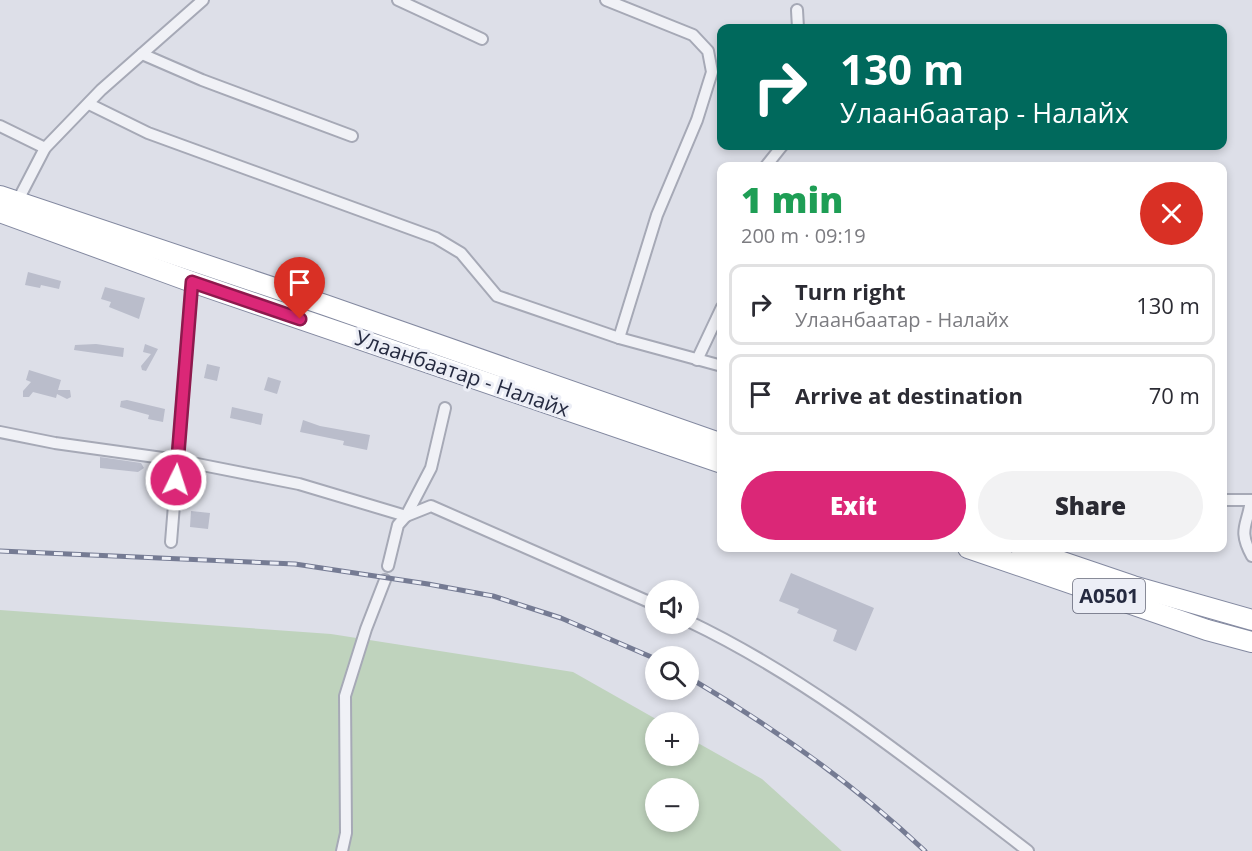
<!DOCTYPE html>
<html lang="en">
<head>
<meta charset="utf-8">
<style>
	:root { --surface:#fff; --page:#f2f2f3; --text:#2b2b33; --muted:#7c7c81; --line:#e1e1e2; --accent:#db2777 }
	body { margin:0; font-family:"Open Sans",sans-serif; background:var(--page); color:var(--text); height:100vh; display:flex; flex-direction:column; font-size:22px; white-space:nowrap }
	* { box-sizing:border-box; margin:0 }
	p { font-size:20px; color:var(--muted) }
	.icon { flex:none; width:33px; height:33px; fill:none; stroke:currentColor; stroke-width:2; stroke-linecap:round; stroke-linejoin:round }
	.map { position:relative; flex:1; overflow:hidden }
	.side { position:absolute; left:717px; top:162px; width:510px; height:390px; display:flex; flex-direction:column; background:var(--surface); border-radius:12px; box-shadow:0 3px 9px #0003 }
	.side>* { flex:none }
	.top-card { position:absolute; left:717px; top:24px; width:510px; height:126px; border-radius:12px; box-shadow:0 3px 9px #0003; background:#00695c; color:#fff; overflow:hidden }
	.controls { position:absolute; left:645px; top:580px; display:grid; gap:12px }
	.controls a { display:grid; place-items:center; width:54px; height:54px; border-radius:50%; background:var(--surface); box-shadow:0 3px 9px #0003; font-size:30px }
	.pin { position:absolute; display:grid; place-items:center; width:51px; height:51px; color:#fff; margin:-62px -26px; border-radius:50% 50% 50% 0; rotate:-45deg; box-shadow:0 0 6px #0007 }
	.pin .icon { rotate:45deg }
	.me { position:absolute; width:66px; margin:-33px; rotate:4deg; stroke-linejoin:round; filter:drop-shadow(0 0 4px #0008) }
	.turn { display:flex; align-items:center; gap:21px; height:126px; padding:0 24px; font-size:27px }
	.turn .icon { width:78px; height:78px; stroke-width:2.5 }
	.turn b { display:block; font-size:42px; line-height:51px }
	.round { display:grid; place-items:center; flex:none; width:63px; height:63px; border-radius:32px; background:var(--page) }
	.head { display:flex; align-items:center; justify-content:space-between; height:102px; padding:0 24px }
	h1 { font-size:36px; font-weight:800; line-height:45px; color:#1e9e55 }
	.primary-button { display:flex; gap:12px; margin-top:auto; padding:12px 24px }
	.primary-button a { flex:1; height:69px; border-radius:36px; background:var(--accent); color:#fff; font-size:24px; font-weight:800; line-height:69px; text-align:center }
	.primary-button a+a { background:var(--page); color:var(--text) }
	ul { padding:0; list-style:none }
	li { display:flex; align-items:center; gap:18px; height:81px; margin:0 12px 9px; padding:0 12px; border:3px solid var(--line); border-radius:12px }
	li div { flex:1 }
	li b { display:block; font-size:22px }
	li em { font-style:normal }
	.map>svg:first-child { display:block }
</style>
</head>
<body>
<div class="map">
<svg width="1252" height="851" viewBox="0 0 1252 851">
	<rect width="100%" height="100%" fill="#dddfe8"/>
	<!-- green -->
	<path fill="#bfd3bd" fill-rule="evenodd" d="M0 610 331 634 573 672 663 723H656V756H688L689 738 762 779 842 851H0ZM656 789H688V822H656Z"/>
	<!-- building -->
	<g fill="#babdcb">
		<polygon points="28,272 61,281 59,289 41,285 40,288 25,285"/>
		<polygon points="105,287 145,298 139,319 109,307 111,302 101,299"/>
		<polygon points="96,344 124,348 123,357 74,350 75,345"/>
		<polygon points="145,344 158,349 146,371 142,370 141,366 151,354 143,352"/>
		<polygon points="207,364 220,367 217,381 204,378"/>
		<polygon points="29,370 61,380 58,390 70,390 71,397 67,399 57,394 56,398 33,392 29,397 23,397 23,391 31,382 26,380"/>
		<polygon points="268,377 281,381 277,394 264,390"/>
		<polygon points="127,400 165,409 163,422 148,419 149,415 120,407 121,401"/>
		<polygon points="232,407 263,414 261,425 230,418"/>
		<polygon points="303,420 320,426 370,435 367,450 343,445 344,441 300,432"/>
		<polygon points="100,457 141,463 144,468 138,472 100,468"/>
		<polygon points="191,511 210,513 208,529 190,527"/>
		<polygon points="791,573 874,608 856,651 833,641 837,630 797,613 799,609 779,601"/>
	</g>
	<g fill="none" stroke-linecap="round" stroke-linejoin="round">
		<!-- street casing -->
		<g stroke="#a6a9b6" stroke-width="14">
			<g id="street">
				<polyline points="398,0 482,39"/>
				<polyline points="606,0 693,35 708,51 712,72 697,120 657,215 619,338"/>
				<polyline points="797,10 798,28"/>
				<polyline points="142,54 202,80 352,136"/>
				<polyline points="89,104 148,133 436,238 461,253 497,296 619,338 722,366"/>
				<polyline points="0,126 45,148"/>
				<polyline points="766,166 782,146"/>
				<polyline points="17,202 45,148 101,90 203,0"/>
				<polyline points="697,360 722,307"/>
				<polyline points="0,432 55,443 177,460 299,484 406,516 431,506 656,605"/>
				<path d="M1222 500H1251C1248 525 1237 529 1252 556"/>
				<polyline points="171,542 192,282"/>
				<polyline points="388,566 398,525 406,516 431,468 445,408"/>
				<path d="M688 621C812 680 919 768 1028 851"/>
				<polyline points="342,851 346,833 345,696 366,629 385,580"/>
			</g>
		</g>
		<!-- highway casing -->
		<g stroke="#8389a0" stroke-width="22">
			<g id="highway">
				<polyline points="0,196 325,305 722,444"/>
				<polyline points="0,212 192,282 722,463"/>
				<polyline points="968,548 1207,630 1252,642"/>
				<polyline points="1021,548 1133,586 1252,620"/>
			</g>
		</g>
		<!-- street -->
		<use href="#street" stroke="#f0f1f6" stroke-width="10"/>
		<!-- highway -->
		<use href="#highway" stroke="#fff" stroke-width="20"/>
		<!-- rail casing -->
		<g stroke="#757b93" stroke-width="5">
			<g id="rail">
				<polyline points="0,551 295,564 428,584 493,596 561,618 656,659"/>
				<path d="M688 677C773 727 853 783 925 851"/>
			</g>
		</g>
		<!-- rail -->
		<use href="#rail" stroke="#eceef6" stroke-width="3" stroke-dasharray="9" stroke-linecap="butt"/>
	</g>
	<g fill="none" stroke-linecap="round" stroke-linejoin="round">
		<!-- route casing -->
		<g stroke="#8e194d" stroke-width="15">
			<polyline id="route" points="176,480 192,282 300,319"/>
		</g>
		<!-- route -->
		<use href="#route" stroke="#db2777" stroke-width="10"/>
	</g>
	<g text-anchor="middle" stroke-width="6" stroke-linejoin="round" paint-order="stroke">
		<!-- shield labels -->
		<rect fill="#eceef6" stroke="#616577" stroke-width="1.5" x="1073" y="579" width="72" height="34" rx="4.5"/>
		<g font-size="20" font-weight="bold" fill="#252a40">
			<text x="1109" y="603">A0501</text>
		</g>
		<!-- street labels -->
		<g font-size="21" fill="#252a40" stroke="#eceef6">
			<text transform="translate(462 374) rotate(19)" y="7">Улаанбаатар - Налайх</text>
		</g>
	</g>
</svg>
<div class="controls">
<a><svg class="icon" aria-label="sound" viewBox="0 0 24 24"><path d="M4 9h4l5-4v14l-5-4H4zM17 9q2 3 0 6"/></svg></a>
<a><svg class="icon" aria-label="search" viewBox="0 0 24 24"><circle cx="10" cy="10" r="6"/><path d="M15 15l6 6"/></svg></a>
<a>+</a>
<a>−</a>
</div>
<div class="pin" style="left:300px;top:319px;background:#d93025"><svg class="icon" aria-label="arrive" viewBox="0 0 24 24"><path d="M6 21V4h12l-3 4 3 4H6"/></svg></div>
<svg class="me" style="left:176px;top:480px" viewBox="-20 -20 40 40"><circle r="17" fill="#db2777" stroke="#fff" stroke-width="3"/><path d="M0-11L8 9 0 5-8 9z" fill="#fff"/></svg>
<div class="top-card">
<div class="turn"><svg class="icon" aria-label="right" viewBox="0 0 24 24"><path d="M7 20v-9h11M14 6l5 5-5 5"/></svg><div><b>130 m</b>Улаанбаатар - Налайх</div></div>
</div>
<section class="side">
<div class="head"><div><h1>1 min</h1><p>200 m · 09:19</p></div><a class="round" style="background:#d93025;color:#fff"><svg class="icon" aria-label="close" viewBox="0 0 24 24"><path d="M6 6l12 12M18 6L6 18"/></svg></a></div>
<ul>
<li><svg class="icon" aria-label="right" viewBox="0 0 24 24"><path d="M7 20v-9h11M14 6l5 5-5 5"/></svg><div><b>Turn right</b><p>Улаанбаатар - Налайх</p></div><em>130 m</em></li>
<li><svg class="icon" aria-label="arrive" viewBox="0 0 24 24"><path d="M6 21V4h12l-3 4 3 4H6"/></svg><div><b>Arrive at destination</b></div><em>70 m</em></li>
</ul>
<div class="primary-button"><a>Exit</a><a>Share</a></div>
</section>
</div>
</body>
</html>
